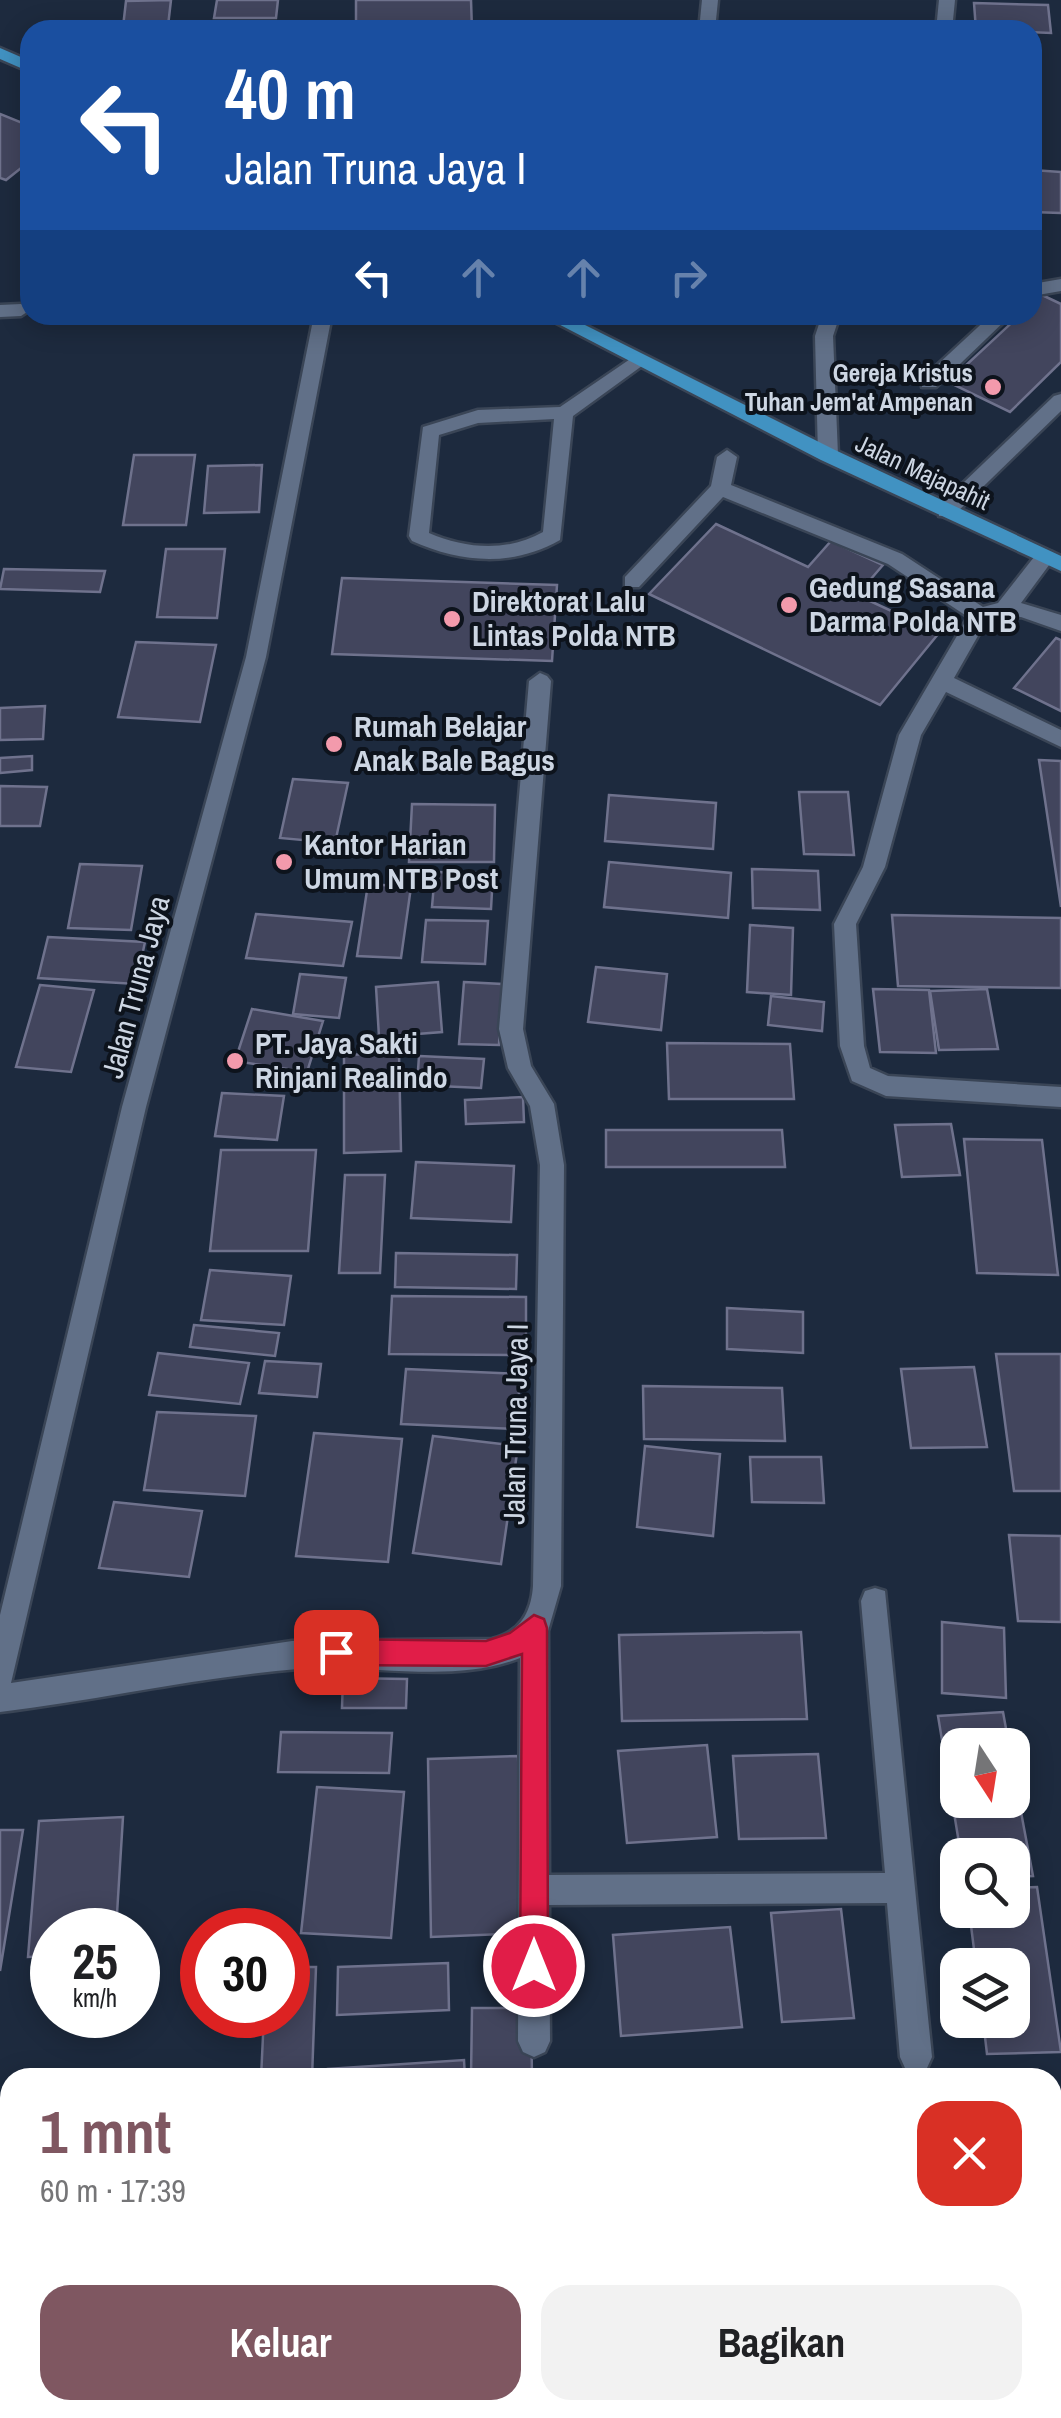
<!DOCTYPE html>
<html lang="id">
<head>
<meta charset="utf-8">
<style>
	:root { --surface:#fff; --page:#f2f2f2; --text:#202124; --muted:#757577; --accent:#7f5761 }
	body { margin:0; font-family:"Archivo Narrow",sans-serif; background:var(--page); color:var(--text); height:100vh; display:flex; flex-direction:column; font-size:38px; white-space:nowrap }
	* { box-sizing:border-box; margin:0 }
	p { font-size:32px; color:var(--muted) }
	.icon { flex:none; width:55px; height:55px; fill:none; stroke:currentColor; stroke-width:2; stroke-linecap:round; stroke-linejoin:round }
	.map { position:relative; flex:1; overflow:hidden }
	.drawer { position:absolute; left:0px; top:2068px; width:1062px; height:352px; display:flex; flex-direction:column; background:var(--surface); border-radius:30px 30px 0 0; box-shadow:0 5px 25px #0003 }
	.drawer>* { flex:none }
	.hud { position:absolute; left:20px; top:20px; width:1022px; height:305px; border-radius:30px; box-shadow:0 5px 25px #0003; background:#1a4fa0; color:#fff; overflow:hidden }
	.needle { width:65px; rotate:168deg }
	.controls { position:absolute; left:940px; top:1728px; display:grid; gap:20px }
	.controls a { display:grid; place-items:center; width:90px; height:90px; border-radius:20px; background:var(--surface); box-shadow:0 5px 25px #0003; font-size:50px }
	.speed { position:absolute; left:30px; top:1908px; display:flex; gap:20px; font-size:50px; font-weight:700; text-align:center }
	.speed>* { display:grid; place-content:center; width:130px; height:130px; border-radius:50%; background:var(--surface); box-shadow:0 5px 25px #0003; line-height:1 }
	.speed small { font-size:25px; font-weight:400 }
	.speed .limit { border:15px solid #d22; background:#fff; color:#111 }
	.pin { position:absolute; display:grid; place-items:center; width:85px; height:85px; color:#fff; margin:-42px; border-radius:20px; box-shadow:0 5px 15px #0006 }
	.me { position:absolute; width:110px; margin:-55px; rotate:0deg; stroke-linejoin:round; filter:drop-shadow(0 0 8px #0008) }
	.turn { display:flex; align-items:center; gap:35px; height:210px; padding:0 40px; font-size:45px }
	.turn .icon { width:130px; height:130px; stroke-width:2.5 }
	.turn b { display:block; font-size:70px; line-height:85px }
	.lanes { display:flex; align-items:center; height:95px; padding:0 40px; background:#0003; justify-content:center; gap:50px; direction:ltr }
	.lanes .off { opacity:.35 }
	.round { display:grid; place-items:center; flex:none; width:105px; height:105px; border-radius:30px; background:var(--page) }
	.overview { display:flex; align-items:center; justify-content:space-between; height:170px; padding:0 40px }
	h1 { font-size:60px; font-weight:800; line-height:75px; color:var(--accent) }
	.action { display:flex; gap:20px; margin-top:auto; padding:20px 40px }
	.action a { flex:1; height:115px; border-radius:30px; background:var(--accent); color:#fff; font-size:40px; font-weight:800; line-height:115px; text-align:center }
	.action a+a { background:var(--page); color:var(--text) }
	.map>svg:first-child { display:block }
</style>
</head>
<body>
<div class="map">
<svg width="1061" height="2418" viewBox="0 0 1061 2418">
	<rect width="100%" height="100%" fill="#1d2a3e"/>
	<!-- building -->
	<g fill="#42455d" stroke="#6f728d" stroke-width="2.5">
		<polygon points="171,0 168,26 123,27 126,1"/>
		<polygon points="217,0 278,0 276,18 214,18"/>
		<polygon points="356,0 471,0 472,30 356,30"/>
		<polygon points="974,3 1048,5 1051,33 976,30"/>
		<polygon points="0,114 30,126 30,161 6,180 0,178"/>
		<polygon points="1032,170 1061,172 1061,213 1032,212"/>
		<polygon points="1042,295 1061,304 1061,362 1010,412 948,382 1020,315 1032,315 1032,303"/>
		<polygon points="134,455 195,455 186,525 123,525"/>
		<polygon points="262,465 259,512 204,513 208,466"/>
		<polygon points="716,524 808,567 831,541 883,565 857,595 939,633 880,705 649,594"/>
		<polygon points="166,549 225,549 217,618 157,617"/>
		<polygon points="4,569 105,571 100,592 0,589"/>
		<polygon points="342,578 557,585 552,661 332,654"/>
		<polygon points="1056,638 1061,640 1061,711 1014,688"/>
		<polygon points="136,642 216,645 200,722 118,717"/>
		<polygon points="45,706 43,739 0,740 0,708"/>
		<polygon points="32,756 32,770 0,773 0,758"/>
		<polygon points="1039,760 1061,761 1061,907"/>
		<polygon points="293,779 348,783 335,843 280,838"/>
		<polygon points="0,786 47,787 40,826 0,826"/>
		<polygon points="799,792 848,792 854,855 804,854"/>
		<polygon points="609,795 716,803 713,849 605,841"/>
		<polygon points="412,804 495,805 494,862 409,862"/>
		<polygon points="609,862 731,873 728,918 604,907"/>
		<polygon points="80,864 142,866 131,930 68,928"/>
		<polygon points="752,869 818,871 820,910 753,908"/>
		<polygon points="435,872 493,873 491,909 432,907"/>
		<polygon points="368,884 411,887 401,958 357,956"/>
		<polygon points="256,914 352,922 343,966 246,958"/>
		<polygon points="892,915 1061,918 1061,988 898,986"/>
		<polygon points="426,920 488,921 485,964 422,962"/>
		<polygon points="750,925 793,928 791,995 747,992"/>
		<polygon points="48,937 145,942 136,984 38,978"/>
		<polygon points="596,967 667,974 661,1030 588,1022"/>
		<polygon points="300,974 346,978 339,1018 293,1014"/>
		<polygon points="438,982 442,1032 379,1037 376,987"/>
		<polygon points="464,982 502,984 499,1045 459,1044"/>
		<polygon points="40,985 94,990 71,1072 16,1067"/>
		<polygon points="873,989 929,990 936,1053 880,1052"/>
		<polygon points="987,989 998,1049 939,1050 930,991"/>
		<polygon points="771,996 824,1002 822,1031 768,1025"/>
		<polygon points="252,1009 323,1021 307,1072 235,1061"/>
		<polygon points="667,1043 790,1044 794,1099 669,1099"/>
		<polygon points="399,1053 401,1151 344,1153 344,1055"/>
		<polygon points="419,1056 484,1059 481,1088 417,1085"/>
		<polygon points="222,1093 284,1096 277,1140 215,1136"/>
		<polygon points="523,1097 524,1122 466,1124 465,1100"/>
		<polygon points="951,1124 960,1175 902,1177 895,1125"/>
		<polygon points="606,1130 782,1130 785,1167 606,1167"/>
		<polygon points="964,1139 1042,1140 1058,1275 977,1273"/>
		<polygon points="221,1150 316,1150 308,1251 210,1251"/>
		<polygon points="416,1162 514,1166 511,1222 411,1218"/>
		<polygon points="345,1175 385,1175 380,1273 339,1273"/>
		<polygon points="396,1253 517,1255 516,1289 395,1287"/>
		<polygon points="210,1270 291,1276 284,1325 201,1320"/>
		<polygon points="392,1296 526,1297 526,1355 389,1354"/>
		<polygon points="727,1308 803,1312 803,1353 727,1349"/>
		<polygon points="194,1325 279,1333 275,1356 190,1347"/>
		<polygon points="158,1353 249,1363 240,1404 149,1395"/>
		<polygon points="996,1354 1061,1354 1061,1491 1014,1491"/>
		<polygon points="265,1361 321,1364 317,1397 259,1393"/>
		<polygon points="974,1367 987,1447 911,1448 901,1369"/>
		<polygon points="406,1369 520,1374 517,1429 401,1424"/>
		<polygon points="643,1386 782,1388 785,1441 644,1439"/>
		<polygon points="157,1412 256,1416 245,1496 144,1490"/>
		<polygon points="314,1433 402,1439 388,1562 296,1556"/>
		<polygon points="433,1436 518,1446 501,1564 413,1553"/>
		<polygon points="645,1446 720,1454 713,1536 637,1527"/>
		<polygon points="750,1457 821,1457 824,1503 752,1502"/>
		<polygon points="114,1502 202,1511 189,1577 99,1568"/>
		<polygon points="1009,1535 1061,1536 1061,1622 1018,1621"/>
		<polygon points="942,1622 1004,1628 1006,1698 942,1693"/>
		<polygon points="801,1632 807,1719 622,1721 619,1635"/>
		<polygon points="343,1678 407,1679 406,1708 342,1708"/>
		<polygon points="1003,1712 1009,1745 958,1745 958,1800 1012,1800 1012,1764 1033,1876 1012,1877 1012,1855 961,1855 938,1716"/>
		<polygon points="281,1732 392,1733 389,1773 278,1772"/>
		<polygon points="707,1745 717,1837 627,1843 618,1751"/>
		<polygon points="818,1754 826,1838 739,1839 733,1756"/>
		<polygon points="518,1756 525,1933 431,1937 428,1759"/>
		<polygon points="317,1787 404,1792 391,1938 301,1933"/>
		<polygon points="123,1817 116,1930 52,1930 52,1956 28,1957 39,1821"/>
		<polygon points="0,1830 23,1830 0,1971"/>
		<polygon points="1037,1887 1061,2052 987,2054 983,2020 1012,2020 1012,1965 976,1965 969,1910 1012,1910 1012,1888"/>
		<polygon points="841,1909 854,2018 782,2022 771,1913"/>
		<polygon points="730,1927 742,2027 621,2036 613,1935"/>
		<polygon points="448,1963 449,2010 337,2015 338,1967"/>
		<polygon points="288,1967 316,1967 312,2078 261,2078 264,2015 288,2015"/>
		<polygon points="472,2008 531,2008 532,2078 471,2078"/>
		<polygon points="464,2060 465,2078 329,2078 328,2069"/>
		<polygon points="0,2311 10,2311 10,2410 101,2410 100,2418 0,2418"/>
		<rect x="345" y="2410" width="376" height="8"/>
	</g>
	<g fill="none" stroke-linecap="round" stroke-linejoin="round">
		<!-- service casing -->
		<g stroke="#3a4556" stroke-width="5">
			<g id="service">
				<polygon points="1061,279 1061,291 1032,296 1032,284"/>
				<polygon points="0,305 21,304 30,310 21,316 0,317"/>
				<polygon points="991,315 1011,315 936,387 922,387 922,379"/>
				<path d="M639 353 648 359 646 363 573 416 560 540C513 567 461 563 412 541L409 536 423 427 478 410 560 407ZM554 419 543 532C508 552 466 549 429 533L439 435 478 423Z"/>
				<polygon points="1061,394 1061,411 953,516 939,516 939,506 1054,396"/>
				<polygon points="727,450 737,457 731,485 902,554 983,607 998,603 1038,552 1052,552 1055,557 1021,603 1061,615 1061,631 1021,617 987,620 954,678 1061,730 1061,747 946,692 921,735 885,867 856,924 864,1046 870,1068 888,1076 1061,1087 1061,1107 886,1096 852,1081 840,1046 834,924 863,867 899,735 968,617 888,564 723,497 639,587 625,587 625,577 711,486 717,457"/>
				<polygon points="1061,2147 1061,2179 1052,2180 1052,2148"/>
				<rect x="0" y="2248" width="10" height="32"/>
				<polygon points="196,2410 230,2410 229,2418 195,2418"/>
			</g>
		</g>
		<!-- minor casing -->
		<g stroke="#3a4556" stroke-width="5">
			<g id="minor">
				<polygon points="702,0 718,0 715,30 699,30"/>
				<polygon points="939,0 955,0 952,30 936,30"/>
				<path d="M314 315H332L266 657 146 1107 11 1683 292 1641 492 1639C520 1632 531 1613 533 1586L540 1165 530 1106 508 1068 499 1029 529 681 540 673 547 676 551 681 523 1029 531 1066 554 1104 564 1165 561 1586 548 1631 549 1875 885 1873 861 1601 865 1591 875 1588 885 1591 932 2057 927 2068 916 2073 905 2068 900 2057 887 1903 549 1905 550 2041 545 2052 534 2057 523 2052 518 2041 520 1658C452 1685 369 1663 298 1669 198 1677 99 1700 0 1712V1615L122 1107 246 657Z"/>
				<polygon points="822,315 840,315 833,336 838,455 828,462 818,455 815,336"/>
			</g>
		</g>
		<!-- primary casing -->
		<g stroke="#3a4556" stroke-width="5">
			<g id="primary">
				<polygon points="0,48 30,61 30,72 0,59"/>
				<polygon points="541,315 565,315 835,450 1061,556 1061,571 821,460"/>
			</g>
		</g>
		<!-- service -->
		<use href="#service" fill="#617088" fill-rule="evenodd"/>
		<!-- minor -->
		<use href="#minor" fill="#617088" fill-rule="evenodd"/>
		<!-- primary -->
		<use href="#primary" fill="#4192c2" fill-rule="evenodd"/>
	</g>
	<!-- route -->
	<polygon fill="#e11d48" stroke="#92132f" stroke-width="2.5" points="534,1615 544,1619 547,1628 548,1966 544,1975 534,1979 524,1975 520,1966 522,1654 486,1666 336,1665 327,1661 323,1652 327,1643 336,1639 486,1641 510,1633"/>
	<!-- markers -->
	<g fill="#f39aac" stroke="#0d131c" stroke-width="4">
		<circle cx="993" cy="387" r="10"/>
		<circle cx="789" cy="605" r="10"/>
		<circle cx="452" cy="619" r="10"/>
		<circle cx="334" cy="744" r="10"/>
		<circle cx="284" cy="862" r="10"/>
		<circle cx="235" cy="1061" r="10"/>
	</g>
	<g text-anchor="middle" stroke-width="8" stroke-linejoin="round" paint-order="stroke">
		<!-- far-poi labels -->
		<g font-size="25" font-weight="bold" fill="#cdd6e3" stroke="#0d131c" text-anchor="end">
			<text x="973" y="382">Gereja Kristus<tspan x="973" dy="29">Tuhan Jem'at Ampenan</tspan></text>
		</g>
		<!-- far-street labels -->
		<g font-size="25" fill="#cdd6e3" stroke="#0d131c">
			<text transform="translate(923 472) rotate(25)" y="9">Jalan Majapahit</text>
		</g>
		<!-- poi labels -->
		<g font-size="30" font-weight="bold" fill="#cdd6e3" stroke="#0d131c" text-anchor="start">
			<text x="809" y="598">Gedung Sasana<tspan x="809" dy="34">Darma Polda NTB</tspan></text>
			<text x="472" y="612">Direktorat Lalu<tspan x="472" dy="34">Lintas Polda NTB</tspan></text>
			<text x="354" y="737">Rumah Belajar<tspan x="354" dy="34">Anak Bale Bagus</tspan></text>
			<text x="304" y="855">Kantor Harian<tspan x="304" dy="34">Umum NTB Post</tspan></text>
			<text x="255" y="1054">PT. Jaya Sakti<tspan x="255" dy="34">Rinjani Realindo</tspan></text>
		</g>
		<!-- street labels -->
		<g font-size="30" fill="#cdd6e3" stroke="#0d131c">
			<text transform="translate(136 987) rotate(-75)" y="10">Jalan Truna Jaya</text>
			<text transform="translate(516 1424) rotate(-89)" y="10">Jalan Truna Jaya I</text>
		</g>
	</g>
</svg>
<div class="controls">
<a><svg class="needle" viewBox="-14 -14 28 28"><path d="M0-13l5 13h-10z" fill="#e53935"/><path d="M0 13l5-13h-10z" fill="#757577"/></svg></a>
<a><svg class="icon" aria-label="search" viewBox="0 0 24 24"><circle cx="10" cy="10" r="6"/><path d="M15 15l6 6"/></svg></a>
<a><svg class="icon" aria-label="layers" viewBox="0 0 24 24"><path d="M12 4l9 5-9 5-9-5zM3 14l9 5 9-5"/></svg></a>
</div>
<div class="speed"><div>25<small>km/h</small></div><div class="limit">30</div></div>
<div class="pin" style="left:336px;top:1652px;background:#d93025"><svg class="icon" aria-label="arrive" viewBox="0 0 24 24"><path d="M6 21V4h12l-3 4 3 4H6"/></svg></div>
<svg class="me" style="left:534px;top:1966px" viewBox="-20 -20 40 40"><circle r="17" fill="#e11d48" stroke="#fff" stroke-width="3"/><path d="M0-11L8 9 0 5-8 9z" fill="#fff"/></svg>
<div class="hud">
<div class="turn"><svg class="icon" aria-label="left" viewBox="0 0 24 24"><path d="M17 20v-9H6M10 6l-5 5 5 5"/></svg><div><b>40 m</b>Jalan Truna Jaya I</div></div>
<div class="lanes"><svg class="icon" aria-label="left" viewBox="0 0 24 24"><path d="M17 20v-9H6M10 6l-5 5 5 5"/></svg><svg class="icon off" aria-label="ahead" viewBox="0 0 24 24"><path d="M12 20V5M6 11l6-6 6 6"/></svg><svg class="icon off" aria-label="ahead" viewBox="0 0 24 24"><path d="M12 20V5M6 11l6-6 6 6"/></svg><svg class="icon off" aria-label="right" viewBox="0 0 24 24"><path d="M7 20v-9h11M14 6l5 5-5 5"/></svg></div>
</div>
<section class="drawer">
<div class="overview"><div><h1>1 mnt</h1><p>60 m · 17:39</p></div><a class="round" style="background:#d93025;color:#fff"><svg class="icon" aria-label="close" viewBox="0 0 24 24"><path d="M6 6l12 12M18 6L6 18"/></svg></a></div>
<div class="action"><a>Keluar</a><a>Bagikan</a></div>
</section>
</div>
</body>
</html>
